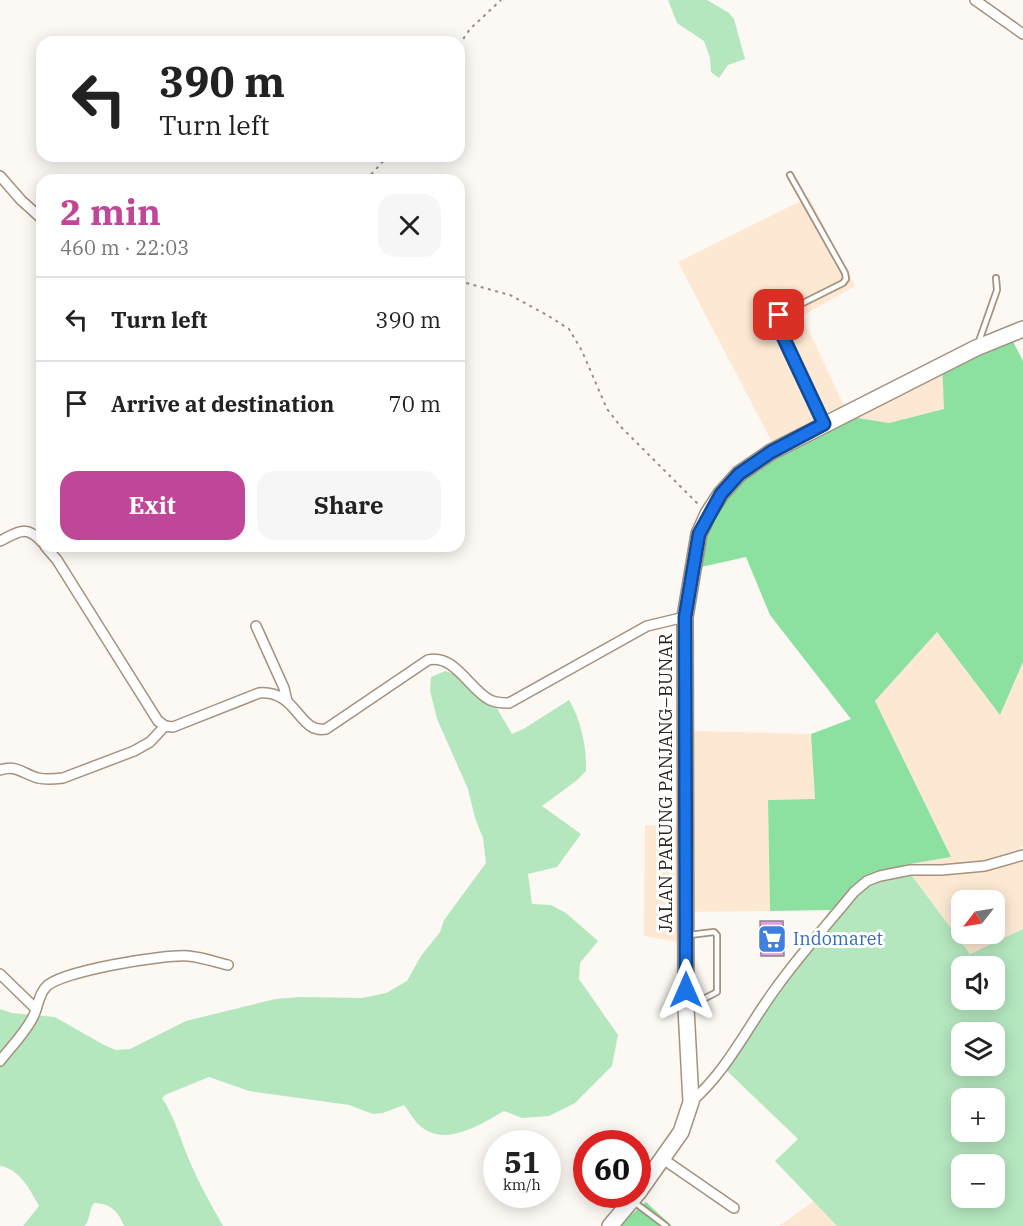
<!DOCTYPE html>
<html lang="en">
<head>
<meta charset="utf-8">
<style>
	:root { --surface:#fff; --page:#f6f6f6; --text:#222; --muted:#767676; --line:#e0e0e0; --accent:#c04698 }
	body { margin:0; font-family:"IBM Plex Serif",serif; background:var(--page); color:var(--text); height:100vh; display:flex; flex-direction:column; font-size:22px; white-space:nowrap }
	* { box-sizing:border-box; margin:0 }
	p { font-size:20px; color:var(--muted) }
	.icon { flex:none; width:33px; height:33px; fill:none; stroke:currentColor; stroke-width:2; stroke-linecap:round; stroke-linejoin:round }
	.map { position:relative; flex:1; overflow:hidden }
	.panel { position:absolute; left:36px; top:174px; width:429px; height:378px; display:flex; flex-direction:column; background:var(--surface); border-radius:18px; box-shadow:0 3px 15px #0003 }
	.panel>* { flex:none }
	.top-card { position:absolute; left:36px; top:36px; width:429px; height:126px; border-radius:18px; box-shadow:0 3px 15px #0003; background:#fff; color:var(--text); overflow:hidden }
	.needle { width:39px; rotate:239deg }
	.controls { position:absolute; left:951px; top:890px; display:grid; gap:12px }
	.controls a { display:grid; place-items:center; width:54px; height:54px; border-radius:12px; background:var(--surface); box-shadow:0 3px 15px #0003; font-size:30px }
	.speed { position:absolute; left:483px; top:1130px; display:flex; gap:12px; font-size:30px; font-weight:700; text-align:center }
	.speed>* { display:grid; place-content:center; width:78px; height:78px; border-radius:50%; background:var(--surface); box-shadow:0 3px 15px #0003; line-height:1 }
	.speed small { font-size:15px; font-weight:400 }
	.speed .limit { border:9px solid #d22; background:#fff; color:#111 }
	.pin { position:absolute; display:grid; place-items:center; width:51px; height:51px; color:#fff; margin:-26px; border-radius:12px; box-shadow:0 3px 9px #0006 }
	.me { position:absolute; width:66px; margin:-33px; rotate:0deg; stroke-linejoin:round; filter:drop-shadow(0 0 4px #0008) }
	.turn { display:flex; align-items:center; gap:21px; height:126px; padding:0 24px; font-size:27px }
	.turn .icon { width:78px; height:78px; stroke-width:2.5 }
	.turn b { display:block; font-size:42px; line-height:51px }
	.round { display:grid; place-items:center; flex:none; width:63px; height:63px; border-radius:18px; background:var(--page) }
	.overview { display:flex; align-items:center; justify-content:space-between; height:102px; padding:0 24px }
	h1 { font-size:36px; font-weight:800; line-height:45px; color:var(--accent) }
	.action { display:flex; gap:12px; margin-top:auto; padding:12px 24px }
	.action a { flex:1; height:69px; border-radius:18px; background:var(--accent); color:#fff; font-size:24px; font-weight:800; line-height:69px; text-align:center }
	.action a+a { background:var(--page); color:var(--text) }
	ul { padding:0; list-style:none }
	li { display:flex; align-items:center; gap:18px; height:84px; padding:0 24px; border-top:2px solid var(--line) }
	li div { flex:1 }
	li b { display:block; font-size:22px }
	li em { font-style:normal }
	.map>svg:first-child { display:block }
</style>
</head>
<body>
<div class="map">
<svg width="1023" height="1226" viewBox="0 0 1023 1226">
	<rect width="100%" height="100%" fill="#fcf8f4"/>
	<!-- built -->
	<g fill="#fde9d3" fill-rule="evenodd">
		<polygon points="809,197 855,286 802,316 845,408 942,360 945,409 889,423 833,414 773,444 678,262"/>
		<path d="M937 632 1000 715 1023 662V846L1020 847 1023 853V929L970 954 904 865 951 857 875 701ZM962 900H994V933H962Z"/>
		<polygon points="693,731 811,734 815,799 768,800 770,911 685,912 685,943 644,936 645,825 690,826"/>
		<polygon points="814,1201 837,1226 779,1226"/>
	</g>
	<!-- green -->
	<g fill="#b5e7bf" fill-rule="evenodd">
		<polygon points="668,0 707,0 729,13 734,19 745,59 728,65 719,78 711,72 710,58 704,41 677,23"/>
		<path d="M445 671 455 674 495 705 512 734 525 728 569 700C581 720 587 748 586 771L576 781 542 806 581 834 557 867 528 874 532 904 551 905 566 913 598 941 580 963 579 979 618 1035 612 1066 575 1103 549 1116 522 1118 504 1111C480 1125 443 1149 418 1124 413 1119 409 1111 404 1105L383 1113 373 1114 349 1105 249 1091 209 1077 165 1095 162 1098C173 1115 178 1131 185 1150 195 1176 209 1201 223 1226H124C119 1212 110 1203 94 1203 89 1209 91 1217 85 1226H23L39 1206C31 1191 19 1168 0 1166V1009L12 1013 55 1017 104 1045 116 1050 130 1049 186 1021 275 999 300 997 362 998 386 993 407 981 421 956 440 932 444 920 486 863 483 838 475 818 468 789 437 719 430 691 431 677Z"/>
		<path d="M904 865 970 954 1023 929V1226H837L775 1161 798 1139 724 1068 830 910ZM962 966H994V999H962ZM962 1032H994V1065H962ZM962 1098H994V1131H962ZM962 1164H994V1197H962Z"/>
	</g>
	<!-- forest -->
	<g fill="#8ce0a0">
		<polygon points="1007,330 1023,361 1023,662 1000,715 937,632 875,701 951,857 904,865 830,910 770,911 768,800 815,799 811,734 851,719 770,615 746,557 692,569 705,512 732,475 833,414 889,423 944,409 942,360"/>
		<polygon points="646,1202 672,1226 618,1226"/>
	</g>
	<!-- building -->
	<polygon fill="#e29de2" stroke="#917e91" stroke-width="1.5" points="760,921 783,921 784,956 761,956"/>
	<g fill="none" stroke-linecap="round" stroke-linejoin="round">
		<!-- service casing -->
		<g stroke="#a4927e" stroke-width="8">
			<g id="service">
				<polyline points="790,175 845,273 846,279 843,283 779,315 775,320 823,421"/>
				<polyline points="978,344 997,290 996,278"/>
				<polyline points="688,1007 717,992 717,935 714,932 689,935"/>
				<polyline points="634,1202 666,1226"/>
			</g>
		</g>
		<!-- minor casing -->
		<g stroke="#a4927e" stroke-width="12">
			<g id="minor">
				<polyline points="975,0 1023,34"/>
				<polyline points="0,176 21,200 42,219"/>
				<path d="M0 541C18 532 26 524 42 542"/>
				<path d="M45 546 57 560 158 721 165 726 173 727 259 693C298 690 298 734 326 729L428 660C455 654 469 689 490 700 496 703 502 703 509 703L647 626 685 617"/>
				<polyline points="256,626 284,688 287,701"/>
				<path d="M0 770C16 764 23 774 38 778 47 780 55 779 63 778L134 751 150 742 165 726"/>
				<polyline points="0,974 36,1009"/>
				<path d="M0 1061C11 1047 25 1033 33 1017 38 1008 38 995 46 987 60 971 165 954 188 956 201 957 215 962 228 965"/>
				<path d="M691 1102C727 1071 748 1026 776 988 800 954 828 924 854 892L867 881 880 876 910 870H942L985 866 1023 855"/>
				<polyline points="663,1159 734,1208"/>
			</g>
		</g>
		<!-- primary casing -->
		<g stroke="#a4927e" stroke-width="18">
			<g id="primary">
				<polyline points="638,1193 681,1132 691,1102 686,1008 685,617 699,534 708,514 721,494 739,474 771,452 976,348 1023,329"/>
				<polyline points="610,1226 637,1194"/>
			</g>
		</g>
		<!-- path -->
		<g stroke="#96908a" stroke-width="2" stroke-dasharray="3 4.5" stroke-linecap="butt">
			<polyline points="459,45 470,29 501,0"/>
			<polyline points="366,180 388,156"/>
			<polyline points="459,281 510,295 547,315 569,329 582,351 607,409 621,427 700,506"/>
		</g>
		<!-- service -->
		<use href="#service" stroke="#fff" stroke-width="4.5"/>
		<!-- minor -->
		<use href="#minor" stroke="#fff" stroke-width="9"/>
		<!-- primary -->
		<use href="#primary" stroke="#fff" stroke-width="15"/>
	</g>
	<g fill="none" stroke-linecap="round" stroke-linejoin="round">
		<!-- route casing -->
		<g stroke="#114b97" stroke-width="15">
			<polyline id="route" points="686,990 685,617 699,534 721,494 739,474 771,452 824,424 778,326 776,320 779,315"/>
		</g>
		<!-- route -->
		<use href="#route" stroke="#1a73e8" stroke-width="10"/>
	</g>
	<!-- icons -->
	<defs>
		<g id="supermarket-square" transform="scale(1.5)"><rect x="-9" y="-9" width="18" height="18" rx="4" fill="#3f7fe0" stroke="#fff"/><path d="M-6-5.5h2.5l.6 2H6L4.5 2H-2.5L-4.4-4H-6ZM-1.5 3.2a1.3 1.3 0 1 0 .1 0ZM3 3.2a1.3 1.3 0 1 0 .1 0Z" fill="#fff"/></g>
	</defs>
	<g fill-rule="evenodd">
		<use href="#supermarket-square" x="772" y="939"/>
	</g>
	<g text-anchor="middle" stroke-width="6" stroke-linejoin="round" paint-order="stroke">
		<!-- street labels -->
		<g font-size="18" fill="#2d261e" stroke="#fff">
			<text transform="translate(666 783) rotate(-90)" y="6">JALAN PARUNG PANJANG–BUNAR</text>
		</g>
		<!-- shop labels -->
		<g font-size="18" fill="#366cbe" stroke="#fff" text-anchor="start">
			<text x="793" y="945">Indomaret</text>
		</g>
	</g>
</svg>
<div class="controls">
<a><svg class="needle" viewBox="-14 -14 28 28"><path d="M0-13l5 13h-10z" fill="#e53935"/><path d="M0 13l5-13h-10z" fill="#767676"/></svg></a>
<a><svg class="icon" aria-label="sound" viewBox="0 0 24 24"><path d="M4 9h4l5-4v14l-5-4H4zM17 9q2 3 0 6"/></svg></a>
<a><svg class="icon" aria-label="layers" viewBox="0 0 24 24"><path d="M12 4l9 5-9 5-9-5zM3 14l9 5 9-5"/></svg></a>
<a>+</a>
<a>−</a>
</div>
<div class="speed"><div>51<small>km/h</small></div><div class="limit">60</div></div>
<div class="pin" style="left:779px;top:315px;background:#d93025"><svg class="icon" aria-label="arrive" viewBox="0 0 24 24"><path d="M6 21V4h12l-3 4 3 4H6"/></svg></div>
<svg class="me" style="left:686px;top:990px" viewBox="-20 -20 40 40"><path d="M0-17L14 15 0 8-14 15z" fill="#1a73e8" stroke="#fff" stroke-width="4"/></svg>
<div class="top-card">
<div class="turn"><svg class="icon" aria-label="left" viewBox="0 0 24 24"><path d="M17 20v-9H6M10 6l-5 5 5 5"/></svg><div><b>390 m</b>Turn left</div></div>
</div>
<section class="panel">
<div class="overview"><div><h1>2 min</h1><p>460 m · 22:03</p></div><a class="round"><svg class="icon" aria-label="close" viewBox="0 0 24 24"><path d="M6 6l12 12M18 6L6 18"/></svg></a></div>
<ul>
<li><svg class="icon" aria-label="left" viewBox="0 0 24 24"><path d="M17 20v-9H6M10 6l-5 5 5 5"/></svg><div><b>Turn left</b></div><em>390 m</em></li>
<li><svg class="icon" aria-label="arrive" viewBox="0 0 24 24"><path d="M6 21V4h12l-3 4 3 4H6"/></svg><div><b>Arrive at destination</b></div><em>70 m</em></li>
</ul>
<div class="action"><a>Exit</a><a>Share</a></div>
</section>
</div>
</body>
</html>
